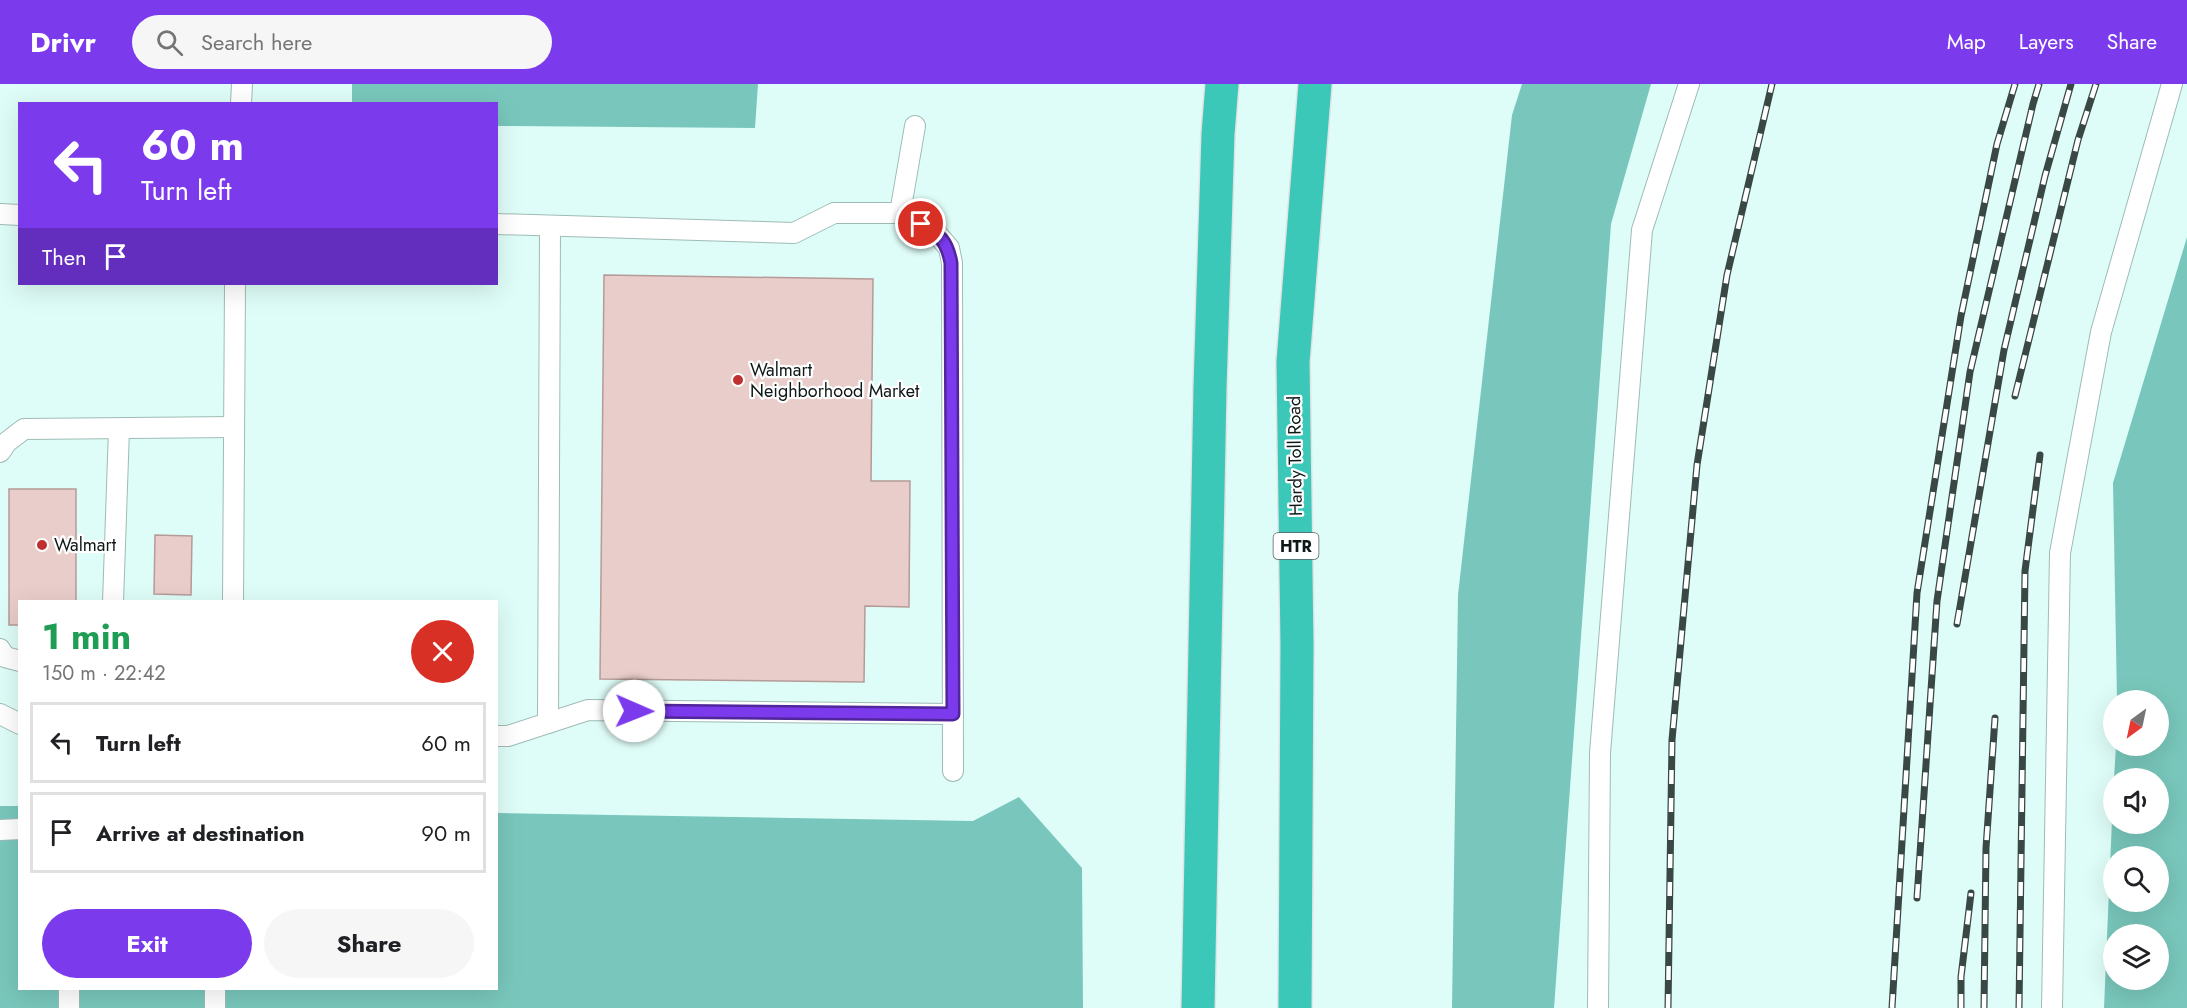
<!DOCTYPE html>
<html lang="en">
<head>
<meta charset="utf-8">
<style>
	:root { --surface:#fff; --page:#f6f6f6; --text:#202124; --muted:#757577; --line:#e0e0e0; --accent:#7c3aed }
	body { margin:0; font-family:Jost,sans-serif; background:var(--page); color:var(--text); height:100vh; display:flex; flex-direction:column; font-size:22px; white-space:nowrap }
	* { box-sizing:border-box; margin:0 }
	p { font-size:20px; color:var(--muted) }
	.icon { flex:none; width:33px; height:33px; fill:none; stroke:currentColor; stroke-width:2; stroke-linecap:round; stroke-linejoin:round }
	.map { position:relative; flex:1; overflow:hidden }
	.drawer { position:absolute; left:18px; top:516px; width:480px; height:390px; display:flex; flex-direction:column; background:var(--surface); border-radius:0px; box-shadow:0 6px 24px #0002 }
	.drawer>* { flex:none }
	.guide { position:absolute; left:18px; top:18px; width:480px; height:183px; border-radius:0px; box-shadow:0 6px 24px #0002; background:#7c3aed; color:#fff; overflow:hidden }
	.needle { width:39px; rotate:213deg }
	.controls { position:absolute; left:2103px; top:606px; display:grid; gap:12px }
	.controls a { display:grid; place-items:center; width:66px; height:66px; border-radius:50%; background:var(--surface); box-shadow:0 6px 24px #0002; font-size:30px }
	.pin { position:absolute; display:grid; place-items:center; width:51px; height:51px; color:#fff; margin:-26px; border:3px solid #fff; border-radius:50%; box-shadow:0 2px 6px #0007 }
	.me { position:absolute; width:66px; margin:-33px; rotate:91deg; stroke-linejoin:round; filter:drop-shadow(0 0 4px #0008) }
	.turn { display:flex; align-items:center; gap:21px; height:126px; padding:0 24px; font-size:27px }
	.turn .icon { width:78px; height:78px; stroke-width:2.5 }
	.turn b { display:block; font-size:42px; line-height:51px }
	.then { display:flex; align-items:center; height:57px; padding:0 24px; background:#0003; gap:12px; font-size:22px }
	.round { display:grid; place-items:center; flex:none; width:63px; height:63px; border-radius:32px; background:var(--page) }
	.overview { display:flex; align-items:center; justify-content:space-between; height:102px; padding:0 24px }
	h1 { font-size:36px; font-weight:700; line-height:45px; color:#1e9e55 }
	.cta { display:flex; gap:12px; margin-top:auto; padding:12px 24px }
	.cta a { flex:1; height:69px; border-radius:36px; background:var(--accent); color:#fff; font-size:24px; font-weight:700; line-height:69px; text-align:center }
	.cta a+a { background:var(--page); color:var(--text) }
	ul { padding:0; list-style:none }
	li { display:flex; align-items:center; gap:18px; height:81px; margin:0 12px 9px; padding:0 12px; border:3px solid var(--line); border-radius:0px }
	li div { flex:1 }
	li b { display:block; font-size:22px }
	li em { font-style:normal }
	header { display:flex; align-items:center; gap:36px; box-sizing:border-box; height:84px; padding:0 30px; background:var(--accent); color:#fff }
	header strong { font-size:28px }
	nav { display:flex; gap:33px; margin-inline-start:auto; font-size:21px }
	.search { width:420px; height:54px; background:var(--page); display:flex; align-items:center; gap:15px; box-sizing:border-box; padding:0 21px; border-radius:33px; color:var(--muted); font-size:22px }
	.map>svg:first-child { display:block }
</style>
</head>
<body>
<header>
<strong>Drivr</strong>
<div class="search"><svg class="icon" aria-label="search" viewBox="0 0 24 24"><circle cx="10" cy="10" r="6"/><path d="M15 15l6 6"/></svg>Search here</div>
<nav><a>Map</a><a>Layers</a><a>Share</a></nav>
</header>
<div class="map">
<svg width="2187" height="924" viewBox="0 0 2187 924">
	<rect width="100%" height="100%" fill="#dffdf8"/>
	<!-- forest -->
	<g fill="#79c7bc" fill-rule="evenodd">
		<polygon points="352,0 758,0 755,44 497,42 496,20 352,19"/>
		<polygon points="1522,0 1651,0 1611,140 1554,924 1452,924 1458,511 1512,31"/>
		<path d="M2187 153V924H2104L2113 712 2114 740H2158V694H2114L2116 662H2158V616H2117L2113 399ZM2114 772H2158V818H2114ZM2114 850H2158V896H2114Z"/>
		<polygon points="1019,713 1082,784 1083,924 0,924 0,722 19,722 20,904 496,904 497,729 973,737"/>
	</g>
	<!-- building -->
	<g fill="#e9cdca" stroke="#b59b98" stroke-width="1.5">
		<polygon points="604,191 873,195 871,397 910,397 909,523 865,522 864,598 600,595"/>
		<polygon points="9,405 76,405 76,518 20,518 20,541 9,541"/>
		<polygon points="155,451 192,452 191,511 154,510"/>
	</g>
	<g fill="none" stroke-linecap="round" stroke-linejoin="round">
		<!-- lane casing -->
		<g stroke="#9fbbb6" stroke-width="22">
			<g id="lane">
				<polyline points="241,20 242,0"/>
				<polyline points="900,129 915,42"/>
				<polyline points="0,130 20,131"/>
				<polyline points="496,140 794,149 834,129 900,129 937,150 949,164 952,179 953,687"/>
				<polyline points="0,368 7,358 24,345 234,343"/>
				<polyline points="113,518 119,345"/>
				<polyline points="233,518 235,200"/>
				<polyline points="0,565 5,573 20,577"/>
				<polyline points="0,630 20,640"/>
				<polyline points="548,639 550,142"/>
				<polyline points="496,652 508,652 588,626 953,630"/>
				<polyline points="0,746 20,745"/>
				<polyline points="215,904 215,924"/>
				<polyline points="69,924 69,904"/>
				<polyline points="1598,924 1600,669 1642,146 1689,0"/>
				<polyline points="2052,924 2060,469 2101,248 2172,0"/>
			</g>
		</g>
		<!-- highway casing -->
		<g stroke="#e2e3e3" stroke-width="36">
			<g id="highway">
				<polyline points="1198,924 1210,304 1218,50 1222,0"/>
				<polyline points="1295,924 1297,561 1293,278 1315,0"/>
			</g>
		</g>
		<!-- lane -->
		<use href="#lane" stroke="#fff" stroke-width="20"/>
		<!-- highway -->
		<use href="#highway" stroke="#3cc8b9" stroke-width="33"/>
		<!-- rail casing -->
		<g stroke="#394745" stroke-width="7">
			<g id="rail">
				<polyline points="2015,312 2078,56 2096,0"/>
				<polyline points="1957,540 2004,266 2045,92 2071,0"/>
				<polyline points="1917,814 1937,517 1970,288 2033,20 2039,0"/>
				<polyline points="1668,924 1672,656 1697,381 1727,191 1772,0"/>
				<polyline points="1892,924 1917,509 1961,232 1997,60 2015,0"/>
				<polyline points="1961,924 1961,893 1971,809"/>
				<polyline points="1984,924 1986,764 1995,634"/>
				<polyline points="2019,924 2025,487 2040,371"/>
			</g>
		</g>
		<!-- rail -->
		<use href="#rail" stroke="#fff" stroke-width="4.5" stroke-dasharray="14" stroke-linecap="butt"/>
	</g>
	<g fill="none" stroke-linecap="round" stroke-linejoin="round">
		<!-- route casing -->
		<g stroke="#51269a" stroke-width="15">
			<path id="route" d="M634 627 953 630 951 179C947 157 940 151 921 140"/>
		</g>
		<!-- route -->
		<use href="#route" stroke="#7c3aed" stroke-width="10"/>
	</g>
	<!-- markers -->
	<g fill="#bf3030" stroke="#fff" stroke-width="2">
		<circle cx="738" cy="296" r="6"/>
		<circle cx="42" cy="461" r="6"/>
	</g>
	<g text-anchor="middle" stroke-width="4.5" stroke-linejoin="round" paint-order="stroke">
		<!-- shield labels -->
		<rect fill="#fff" stroke="#565d5d" stroke-width="1.5" x="1273.5" y="449" width="45" height="26" rx="4.5"/>
		<g font-size="16" font-weight="bold" fill="#0e1817">
			<text x="1296" y="468">HTR</text>
		</g>
		<!-- poi labels -->
		<g font-size="18" fill="#0e1817" stroke="#fff" text-anchor="start">
			<text x="750" y="292">Walmart<tspan x="750" dy="21">Neighborhood Market</tspan></text>
			<text x="54" y="467">Walmart</text>
		</g>
		<!-- street labels -->
		<g font-size="18" fill="#0e1817" stroke="#fff">
			<text transform="translate(1295 372) rotate(-91)" y="6">Hardy Toll Road</text>
		</g>
	</g>
</svg>
<div class="controls">
<a><svg class="needle" viewBox="-14 -14 28 28"><path d="M0-13l5 13h-10z" fill="#e53935"/><path d="M0 13l5-13h-10z" fill="#757577"/></svg></a>
<a><svg class="icon" aria-label="sound" viewBox="0 0 24 24"><path d="M4 9h4l5-4v14l-5-4H4zM17 9q2 3 0 6"/></svg></a>
<a><svg class="icon" aria-label="search" viewBox="0 0 24 24"><circle cx="10" cy="10" r="6"/><path d="M15 15l6 6"/></svg></a>
<a><svg class="icon" aria-label="layers" viewBox="0 0 24 24"><path d="M12 4l9 5-9 5-9-5zM3 14l9 5 9-5"/></svg></a>
</div>
<div class="pin" style="left:921px;top:140px;background:#d93025"><svg class="icon" aria-label="arrive" viewBox="0 0 24 24"><path d="M6 21V4h12l-3 4 3 4H6"/></svg></div>
<svg class="me" style="left:634px;top:627px" viewBox="-20 -20 40 40"><circle r="19" fill="#fff"/><path d="M0-13L10 11 0 6-10 11z" fill="#7c3aed"/></svg>
<div class="guide">
<div class="turn"><svg class="icon" aria-label="left" viewBox="0 0 24 24"><path d="M17 20v-9H6M10 6l-5 5 5 5"/></svg><div><b>60 m</b>Turn left</div></div>
<div class="then">Then<svg class="icon" aria-label="arrive" viewBox="0 0 24 24"><path d="M6 21V4h12l-3 4 3 4H6"/></svg></div>
</div>
<section class="drawer">
<div class="overview"><div><h1>1 min</h1><p>150 m · 22:42</p></div><a class="round" style="background:#d93025;color:#fff"><svg class="icon" aria-label="close" viewBox="0 0 24 24"><path d="M6 6l12 12M18 6L6 18"/></svg></a></div>
<ul>
<li><svg class="icon" aria-label="left" viewBox="0 0 24 24"><path d="M17 20v-9H6M10 6l-5 5 5 5"/></svg><div><b>Turn left</b></div><em>60 m</em></li>
<li><svg class="icon" aria-label="arrive" viewBox="0 0 24 24"><path d="M6 21V4h12l-3 4 3 4H6"/></svg><div><b>Arrive at destination</b></div><em>90 m</em></li>
</ul>
<div class="cta"><a>Exit</a><a>Share</a></div>
</section>
</div>
</body>
</html>
